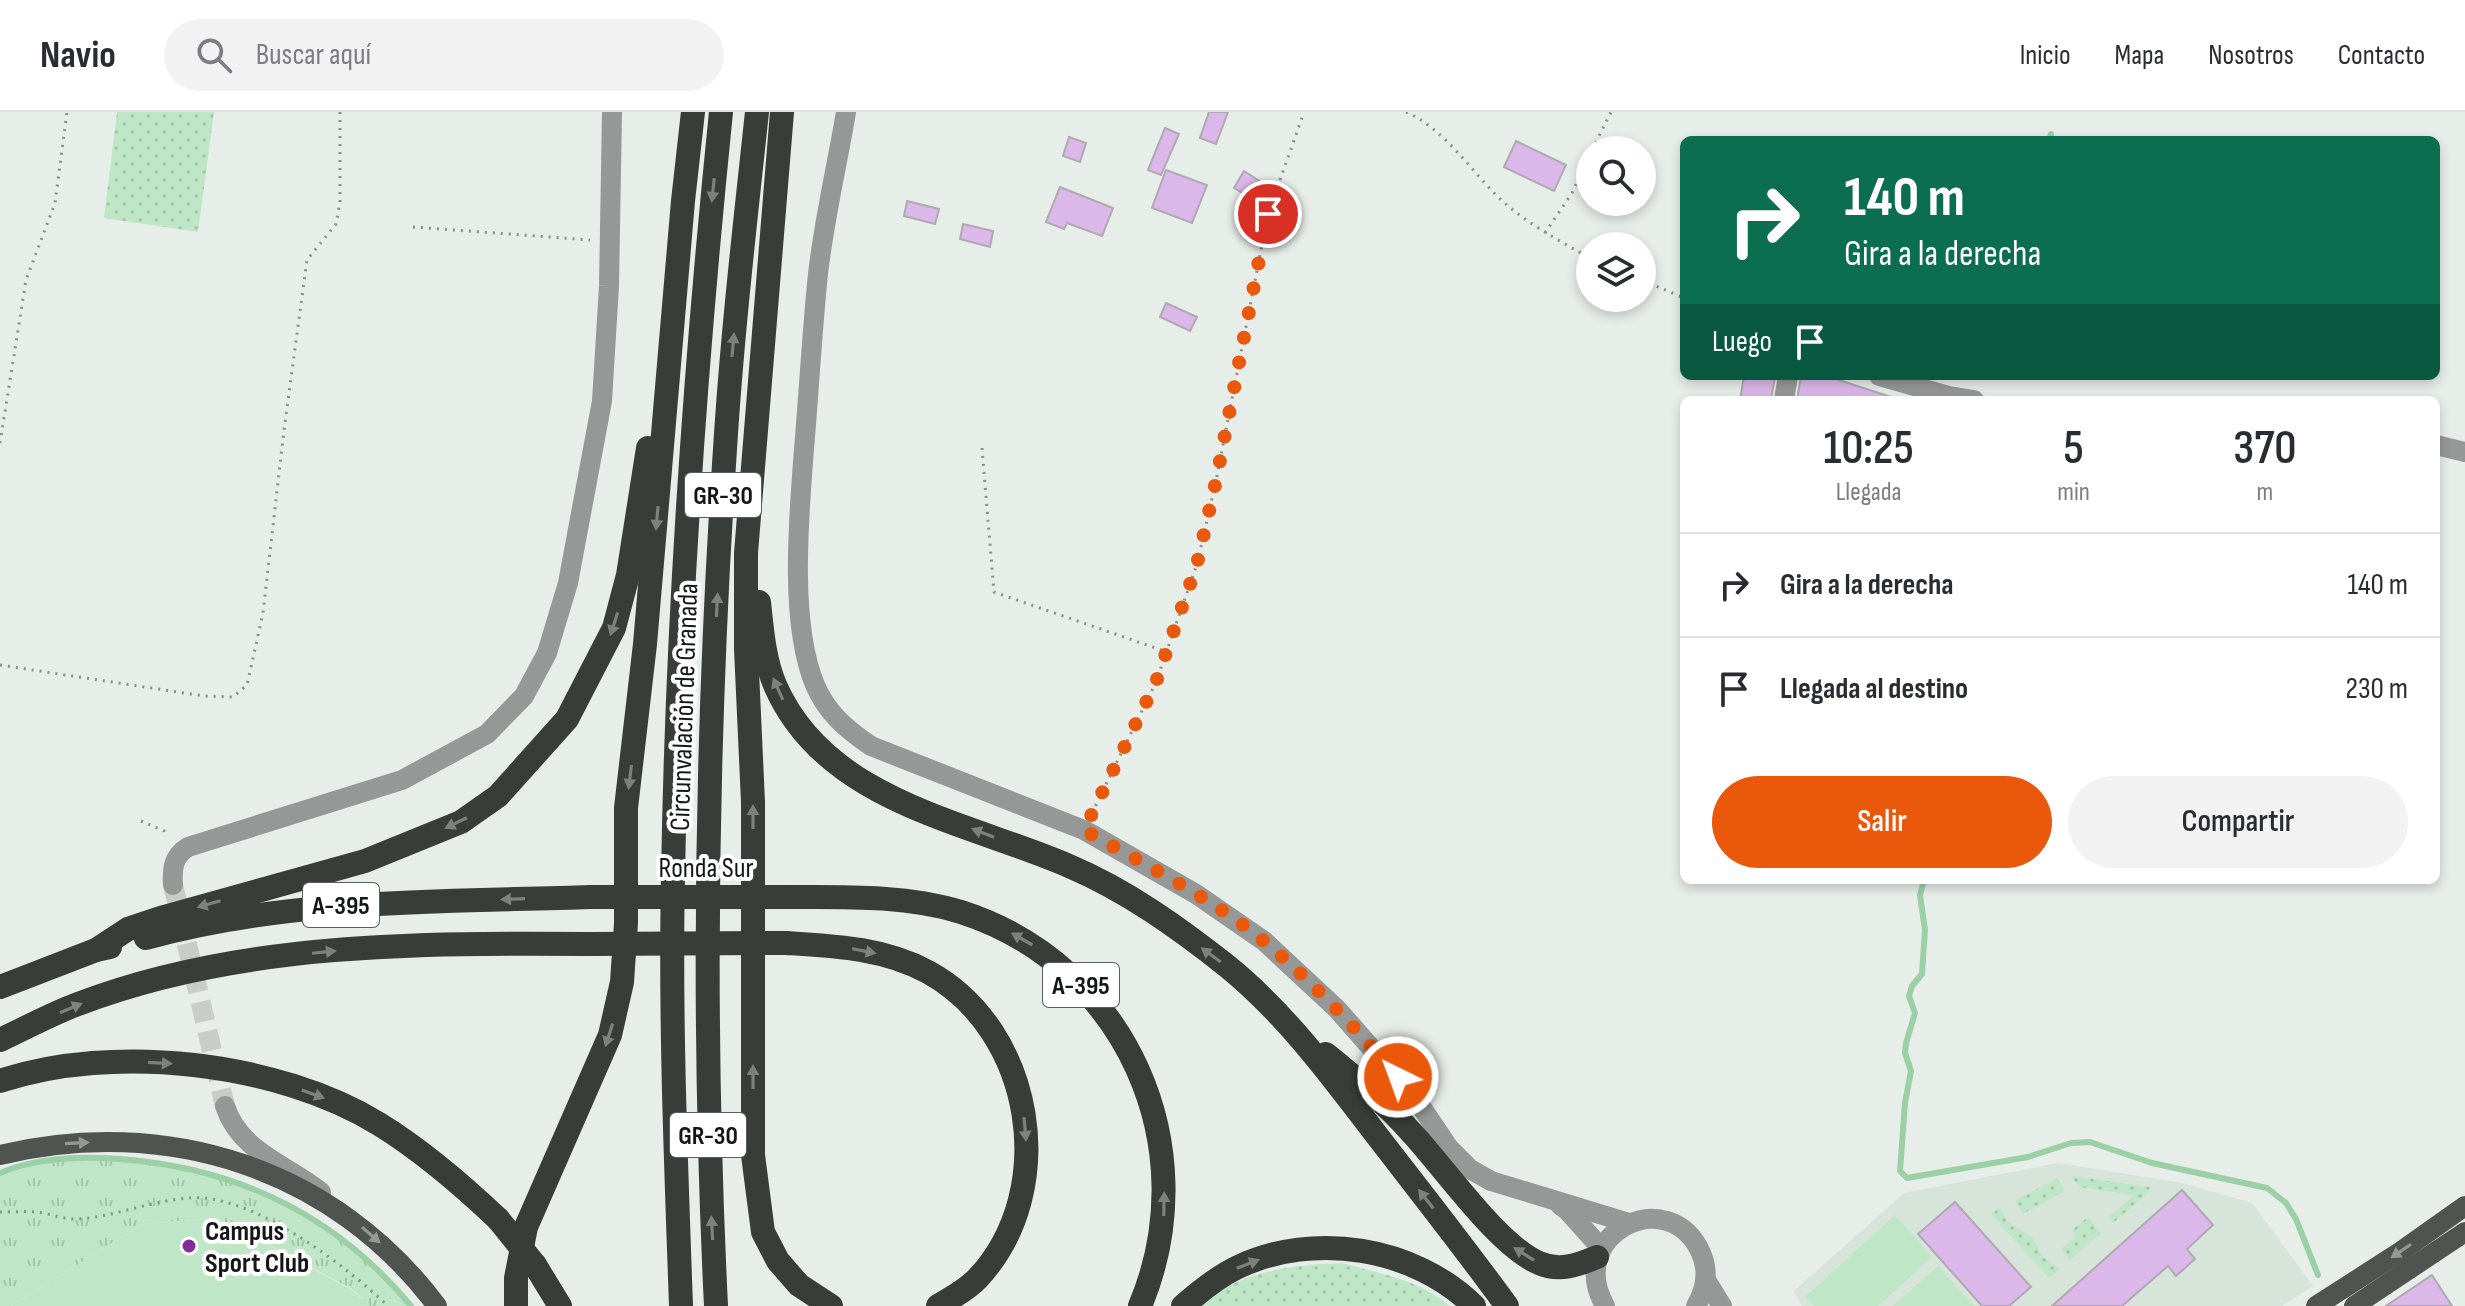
<!DOCTYPE html>
<html lang="es">
<head>
<meta charset="utf-8">
<style>
	:root { --surface:#fff; --page:#f2f2f3; --text:#2b2b33; --muted:#7c7c81; --line:#e1e1e2; --accent:#ea580c }
	body { margin:0; font-family:"Sofia Sans Condensed",sans-serif; background:var(--page); color:var(--text); height:100vh; display:flex; flex-direction:column; font-size:30px; white-space:nowrap }
	* { box-sizing:border-box; margin:0 }
	p { font-size:26px; color:var(--muted) }
	.icon { flex:none; width:44px; height:44px; fill:none; stroke:currentColor; stroke-width:2; stroke-linecap:round; stroke-linejoin:round }
	.map { position:relative; flex:1; overflow:hidden }
	.details { position:absolute; left:1680px; top:284px; width:760px; height:488px; display:flex; flex-direction:column; background:var(--surface); border-radius:12px; box-shadow:0 4px 12px #0003 }
	.details>* { flex:none }
	.top-card { position:absolute; left:1680px; top:24px; width:760px; height:244px; border-radius:12px; box-shadow:0 4px 12px #0003; background:#0b6e4f; color:#fff; overflow:hidden }
	.controls { position:absolute; left:1576px; top:24px; display:grid; gap:16px }
	.controls a { display:grid; place-items:center; width:80px; height:80px; border-radius:50%; background:var(--surface); box-shadow:0 4px 12px #0003; font-size:40px }
	.pin { position:absolute; display:grid; place-items:center; width:68px; height:68px; color:#fff; margin:-34px; border:4px solid #fff; border-radius:50%; box-shadow:0 2px 8px #0007 }
	.me { position:absolute; width:88px; margin:-44px; rotate:318deg; stroke-linejoin:round; filter:drop-shadow(0 0 6px #0008) }
	.turn { display:flex; align-items:center; gap:28px; height:168px; padding:0 32px; font-size:36px }
	.turn .icon { width:104px; height:104px; stroke-width:2.5 }
	.turn b { display:block; font-size:56px; line-height:68px }
	.then { display:flex; align-items:center; height:76px; padding:0 32px; background:#0003; gap:16px; font-size:30px }
	.eta { display:flex; justify-content:space-evenly; align-items:center; height:136px; text-align:center }
	.eta b { font-size:48px; font-weight:600; line-height:56px }
	.action { display:flex; gap:16px; margin-top:auto; padding:16px 32px }
	.action a { flex:1; height:92px; border-radius:48px; background:var(--accent); color:#fff; font-size:32px; font-weight:600; line-height:92px; text-align:center }
	.action a+a { background:var(--page); color:var(--text) }
	ul { padding:0; list-style:none }
	li { display:flex; align-items:center; gap:24px; height:104px; padding:0 32px; border-top:2px solid var(--line) }
	li div { flex:1 }
	li b { display:block; font-size:30px }
	li em { font-style:normal }
	header { display:flex; align-items:center; gap:48px; box-sizing:border-box; height:112px; padding:0 40px; background:var(--surface); border-bottom:2px solid var(--line) }
	header strong { font-size:38px }
	nav { display:flex; gap:44px; margin-inline-start:auto; font-size:28px }
	.search { width:560px; height:72px; background:var(--page); display:flex; align-items:center; gap:20px; box-sizing:border-box; padding:0 28px; border-radius:44px; color:var(--muted); font-size:30px }
	.map>svg:first-child { display:block }
</style>
</head>
<body>
<header>
<strong>Navio</strong>
<div class="search"><svg class="icon" aria-label="search" viewBox="0 0 24 24"><circle cx="10" cy="10" r="6"/><path d="M15 15l6 6"/></svg>Buscar aquí</div>
<nav><a>Inicio</a><a>Mapa</a><a>Nosotros</a><a>Contacto</a></nav>
</header>
<div class="map">
<svg width="2465" height="1194" viewBox="0 0 2465 1194">
	<defs>
		<pattern id="grass-dots" width="8" height="8" patternUnits="userSpaceOnUse" patternTransform="scale(2)"><rect width="8" height="8" fill="#bfe6c7"/><path d="M2 2h.1M6 6h.1" fill="none" stroke="#a3c5aa" stroke-width="1.8" stroke-linecap="round"/></pattern>
		<pattern id="park-tufts" width="24" height="20" patternUnits="userSpaceOnUse" patternTransform="scale(2)"><rect width="24" height="20" fill="#bfe6c7"/><path d="M3 7l-1-3M5 7V3M7 7l1-3M15 17l-1-3M17 17v-4M19 17l1-3" fill="none" stroke="#a3c5aa"/></pattern>
	</defs>
	<rect width="100%" height="100%" fill="#e7ede8"/>
	<!-- built -->
	<polygon fill="#d7e4da" points="2058,1051 2183,1071 2252,1091 2313,1174 2282,1194 1802,1194 1794,1179 1904,1081"/>
	<!-- grass -->
	<g fill="url(#grass-dots)">
		<polygon points="117,0 214,0 198,120 104,106"/>
		<polygon points="2071,1064 2150,1075 2149,1080 2113,1111 2109,1105 2134,1083 2079,1075"/>
		<polygon points="2057,1066 2065,1079 2023,1102 2015,1089"/>
		<polygon points="2001,1095 2007,1109 2033,1126 2043,1145 2060,1157 2049,1166 1991,1102"/>
		<polygon points="2088,1105 2101,1121 2070,1148 2061,1137 2076,1125 2072,1118"/>
		<path d="M1342 1151C1377 1161 1422 1168 1449 1194H1199C1240 1159 1290 1153 1342 1151Z"/>
	</g>
	<!-- park -->
	<path fill="url(#park-tufts)" d="M76 1047C217 1052 316 1083 409 1194H370L352 1177 218 1106 143 1112 11 1194H0V1063L45 1050Z"/>
	<!-- pitch -->
	<g fill="#bfe6c7">
		<polygon points="1895,1103 1932,1145 1878,1194 1814,1194 1805,1185"/>
		<polygon points="218,1106 352,1178 370,1194 11,1194 143,1112"/>
		<polygon points="1938,1154 1974,1194 1893,1194"/>
	</g>
	<g fill="none" stroke-linecap="round" stroke-linejoin="round">
		<!-- stream -->
		<g stroke="#9bcfa6" stroke-width="6">
			<polyline points="2049,28 2051,22"/>
			<polyline points="1924,768 1920,783 1925,818 1922,862 1912,874 1909,884 1915,901 1906,931 1905,941 1911,959 1905,991 1900,1059 1907,1066 2028,1045 2071,1031 2090,1030 2152,1051 2267,1076 2286,1091 2296,1107 2318,1163"/>
			<path d="M0 1061C38 1045 80 1044 120 1047 237 1056 336 1103 411 1194"/>
		</g>
	</g>
	<!-- building -->
	<g fill="#dcb7ea" stroke="#aeaab0" stroke-width="2">
		<polygon points="1209,0 1228,0 1216,32 1200,26"/>
		<polygon points="1165,16 1179,22 1161,63 1148,58"/>
		<polygon points="1069,25 1086,31 1080,50 1063,44"/>
		<polygon points="1516,29 1566,53 1554,79 1504,55"/>
		<polygon points="1166,58 1207,73 1192,111 1152,96"/>
		<polygon points="1244,59 1269,75 1259,91 1234,76"/>
		<polygon points="1060,75 1113,96 1102,124 1067,111 1064,117 1046,110"/>
		<polygon points="907,89 939,97 935,112 904,104"/>
		<polygon points="963,112 993,119 990,135 960,127"/>
		<polygon points="1166,191 1197,205 1190,219 1160,205"/>
		<polygon points="1744,264 1775,264 1771,288 1740,288"/>
		<polygon points="1801,264 1827,264 1891,285 1891,288 1797,288"/>
		<polygon points="2182,1078 2213,1113 2187,1137 2195,1147 2176,1164 2168,1154 2122,1194 2052,1194"/>
		<polygon points="1955,1090 2031,1175 2009,1194 1982,1194 1918,1122"/>
		<polygon points="2432,1163 2452,1194 2386,1194"/>
	</g>
	<g fill="none" stroke-linecap="round" stroke-linejoin="round">
		<!-- minor-tunnel -->
		<polyline stroke="#c8cdc8" stroke-width="20" stroke-dasharray="20 10" stroke-linecap="butt" points="173,773 225,994"/>
		<!-- path -->
		<g stroke="#898e8a" stroke-width="3" stroke-dasharray="2 6" stroke-linecap="butt">
			<path d="M1406 0C1443 16 1469 56 1497 84 1524 110 1558 128 1590 146"/>
			<polyline points="1592,38 1611,0"/>
			<polyline points="413,115 590,128"/>
			<polyline points="1545,121 1572,81 1590,42"/>
			<polyline points="1642,168 1684,186"/>
			<polyline points="0,331 26,168 55,91 67,0"/>
			<polyline points="982,336 994,480 1167,540"/>
			<polyline points="0,553 204,584 233,585 247,573 263,501 284,318 307,148 336,112 340,90 340,0"/>
			<polyline points="1092,701 1156,570 1197,452 1216,369 1268,102 1304,0"/>
			<polyline points="141,709 164,719 167,725"/>
			<path d="M0 1100C12 1100 25 1099 37 1100 51 1102 65 1108 79 1107 116 1104 151 1089 188 1086 250 1080 344 1152 388 1194"/>
		</g>
		<!-- minor -->
		<g stroke="#959896" stroke-width="20">
			<path d="M846 0C837 54 824 108 818 162 812 220 809 279 804 337 799 403 789 511 815 573 827 601 846 617 871 634L1084 718 1196 782 1264 829 1337 897 1416 987 1449 1036 1470 1057 1491 1069 1629 1111"/>
			<polyline points="1879,264 1949,284 1974,288"/>
			<polyline points="1784,288 1788,264"/>
			<polyline points="2436,333 2465,340"/>
			<path d="M173 773C172 757 173 744 188 735L402 668 487 622 524 584 547 541 568 471 602 289 609 174 612 0"/>
			<path d="M225 994C240 1040 286 1052 321 1080"/>
			<polyline points="1560,1093 1567,1098 1601,1136"/>
			<polyline points="1706,1168 1722,1194"/>
			<path d="M1605 1194C1564 1121 1670 1070 1701 1141 1709 1159 1706 1177 1696 1194"/>
		</g>
		<!-- major -->
		<g stroke="#505451" stroke-width="20">
			<path d="M0 1043C166 1003 334 1056 437 1194"/>
			<polyline points="2316,1194 2400,1140 2465,1094"/>
			<polyline points="2354,1194 2465,1120"/>
		</g>
		<!-- highway -->
		<g stroke="#383d39" stroke-width="24">
			<polyline points="782,0 746,441 746,537 753,690 753,1043 763,1120 778,1149 799,1173 831,1194"/>
			<path d="M759 490C762 518 764 547 775 573 825 689 965 709 1069 754 1126 778 1179 816 1227 854 1285 901 1330 962 1375 1021 1419 1078 1464 1135 1507 1194"/>
			<path d="M786 785C843 785 906 783 961 800 1126 853 1207 1035 1140 1194"/>
			<path d="M146 826C291 786 442 790 591 785"/>
			<path d="M786 831C835 834 884 836 928 860 1034 918 1060 1078 978 1166 967 1178 951 1186 938 1194"/>
			<polyline points="96,838 128,817 164,805 365,749 461,710 498,684 567,607 614,516 628,463 648,336"/>
			<polyline points="0,875 96,838 110,835"/>
			<path d="M0 928C26 916 51 902 78 892 240 830 420 831 591 832"/>
			<path d="M1326 942C1356 966 1385 991 1411 1020 1443 1054 1498 1134 1539 1151 1559 1160 1578 1153 1597 1145"/>
			<path d="M0 969C113 931 278 950 379 1012 423 1039 461 1072 498 1107"/>
			<polyline points="535,1153 560,1194"/>
			<polyline points="516,1194 516,1166 526,1115 610,923 622,870 626,811 626,696 645,532 683,89 693,0"/>
			<path d="M681 1194C676 1051 670 908 673 765 677 509 695 255 721 0"/>
			<path d="M716 1194C702 908 706 622 725 337 732 224 745 112 757 0"/>
			<path d="M1183 1194C1199 1180 1219 1164 1238 1155 1314 1119 1414 1135 1474 1194"/>
		</g>
		<!-- highway-bridge -->
		<g stroke="#383d39" stroke-width="24">
			<polyline points="591,785 786,785"/>
			<polyline points="591,832 786,831"/>
			<polyline points="498,1107 535,1153"/>
		</g>
	</g>
	<!-- one-way arrows -->
	<defs><path id="oneway-solid" d="M-6-.8H1V-3.2L6.5 0L1 3.2V.8H-6Z" transform="scale(2)"/></defs>
	<g fill="#7e817e">
		<use href="#oneway-solid" transform="translate(713 78) rotate(96)"/>
		<use href="#oneway-solid" transform="translate(733 233) rotate(-85)"/>
		<use href="#oneway-solid" transform="translate(657 406) rotate(95)"/>
		<use href="#oneway-solid" transform="translate(717 493) rotate(-87)"/>
		<use href="#oneway-solid" transform="translate(614 512) rotate(108)"/>
		<use href="#oneway-solid" transform="translate(778 577) rotate(-114)"/>
		<use href="#oneway-solid" transform="translate(630 665) rotate(97)"/>
		<use href="#oneway-solid" transform="translate(753 705) rotate(-90)"/>
		<use href="#oneway-solid" transform="translate(456 711) rotate(154)"/>
		<use href="#oneway-solid" transform="translate(983 721) rotate(-159)"/>
		<use href="#oneway-solid" transform="translate(513 787) rotate(178)"/>
		<use href="#oneway-solid" transform="translate(209 792) rotate(164)"/>
		<use href="#oneway-solid" transform="translate(1022 827) rotate(-150)"/>
		<use href="#oneway-solid" transform="translate(864 839) rotate(11)"/>
		<use href="#oneway-solid" transform="translate(324 840) rotate(-6)"/>
		<use href="#oneway-solid" transform="translate(1211 843) rotate(-144)"/>
		<use href="#oneway-solid" transform="translate(71 896) rotate(-23)"/>
		<use href="#oneway-solid" transform="translate(609 923) rotate(108)"/>
		<use href="#oneway-solid" transform="translate(160 951) rotate(3)"/>
		<use href="#oneway-solid" transform="translate(753 965) rotate(-90)"/>
		<use href="#oneway-solid" transform="translate(313 982) rotate(20)"/>
		<use href="#oneway-solid" transform="translate(1025 1017) rotate(85)"/>
		<use href="#oneway-solid" transform="translate(1426 1087) rotate(-128)"/>
		<use href="#oneway-solid" transform="translate(1164 1092) rotate(-89)"/>
		<use href="#oneway-solid" transform="translate(712 1116) rotate(-93)"/>
		<use href="#oneway-solid" transform="translate(1524 1142) rotate(-148)"/>
		<use href="#oneway-solid" transform="translate(1248 1152) rotate(-21)"/>
	</g>
	<g fill="#969897">
		<use href="#oneway-solid" transform="translate(77 1031) rotate(-3)"/>
		<use href="#oneway-solid" transform="translate(371 1123) rotate(41)"/>
		<use href="#oneway-solid" transform="translate(2401 1139) rotate(146)"/>
	</g>
	<g fill="none" stroke-linecap="round" stroke-linejoin="round">
		<!-- route -->
		<path stroke="#ea580c" stroke-width="14" stroke-dasharray="0 25.2" d="M1268 102 1216 369 1197 452 1156 570 1084 718C1145 753 1210 785 1265 830 1314 871 1356 917 1398 965"/>
	</g>
	<!-- markers -->
	<circle fill="#812e9c" stroke="#fff" stroke-width="3" cx="189" cy="1134" r="8"/>
	<g text-anchor="middle" stroke-width="8" stroke-linejoin="round" paint-order="stroke">
		<!-- shield labels -->
		<g fill="#fff" stroke="#5b5d5c" stroke-width="2">
			<rect x="685" y="361" width="76" height="44" rx="6"/>
			<rect x="303" y="771" width="76" height="44" rx="6"/>
			<rect x="1043" y="851" width="76" height="44" rx="6"/>
			<rect x="670" y="1001" width="76" height="44" rx="6"/>
		</g>
		<g font-size="26" font-weight="bold" fill="#151716">
			<text x="723" y="392">GR-30</text>
			<text x="341" y="802">A-395</text>
			<text x="1081" y="882">A-395</text>
			<text x="708" y="1032">GR-30</text>
		</g>
		<!-- street labels -->
		<g font-size="28" fill="#151716" stroke="#fff">
			<text transform="translate(683 595) rotate(-88)" y="10">Circunvalación de Granada</text>
			<text x="706" y="765">Ronda Sur</text>
		</g>
		<!-- poi labels -->
		<g font-size="28" font-weight="bold" fill="#151716" stroke="#fff" text-anchor="start">
			<text x="205" y="1128">Campus<tspan x="205" dy="32">Sport Club</tspan></text>
		</g>
	</g>
</svg>
<div class="controls">
<a><svg class="icon" aria-label="search" viewBox="0 0 24 24"><circle cx="10" cy="10" r="6"/><path d="M15 15l6 6"/></svg></a>
<a><svg class="icon" aria-label="layers" viewBox="0 0 24 24"><path d="M12 4l9 5-9 5-9-5zM3 14l9 5 9-5"/></svg></a>
</div>
<div class="pin" style="left:1268px;top:102px;background:#d93025"><svg class="icon" aria-label="arrive" viewBox="0 0 24 24"><path d="M6 21V4h12l-3 4 3 4H6"/></svg></div>
<svg class="me" style="left:1398px;top:965px" viewBox="-20 -20 40 40"><circle r="17" fill="#ea580c" stroke="#fff" stroke-width="3"/><path d="M0-11L8 9 0 5-8 9z" fill="#fff"/></svg>
<div class="top-card">
<div class="turn"><svg class="icon" aria-label="right" viewBox="0 0 24 24"><path d="M7 20v-9h11M14 6l5 5-5 5"/></svg><div><b>140 m</b>Gira a la derecha</div></div>
<div class="then">Luego<svg class="icon" aria-label="arrive" viewBox="0 0 24 24"><path d="M6 21V4h12l-3 4 3 4H6"/></svg></div>
</div>
<section class="details">
<div class="eta">
<div><b>10:25</b><p>Llegada</p></div>
<div><b>5</b><p>min</p></div>
<div><b>370</b><p>m</p></div>
</div>
<ul>
<li><svg class="icon" aria-label="right" viewBox="0 0 24 24"><path d="M7 20v-9h11M14 6l5 5-5 5"/></svg><div><b>Gira a la derecha</b></div><em>140 m</em></li>
<li><svg class="icon" aria-label="arrive" viewBox="0 0 24 24"><path d="M6 21V4h12l-3 4 3 4H6"/></svg><div><b>Llegada al destino</b></div><em>230 m</em></li>
</ul>
<div class="action"><a>Salir</a><a>Compartir</a></div>
</section>
</div>
</body>
</html>
